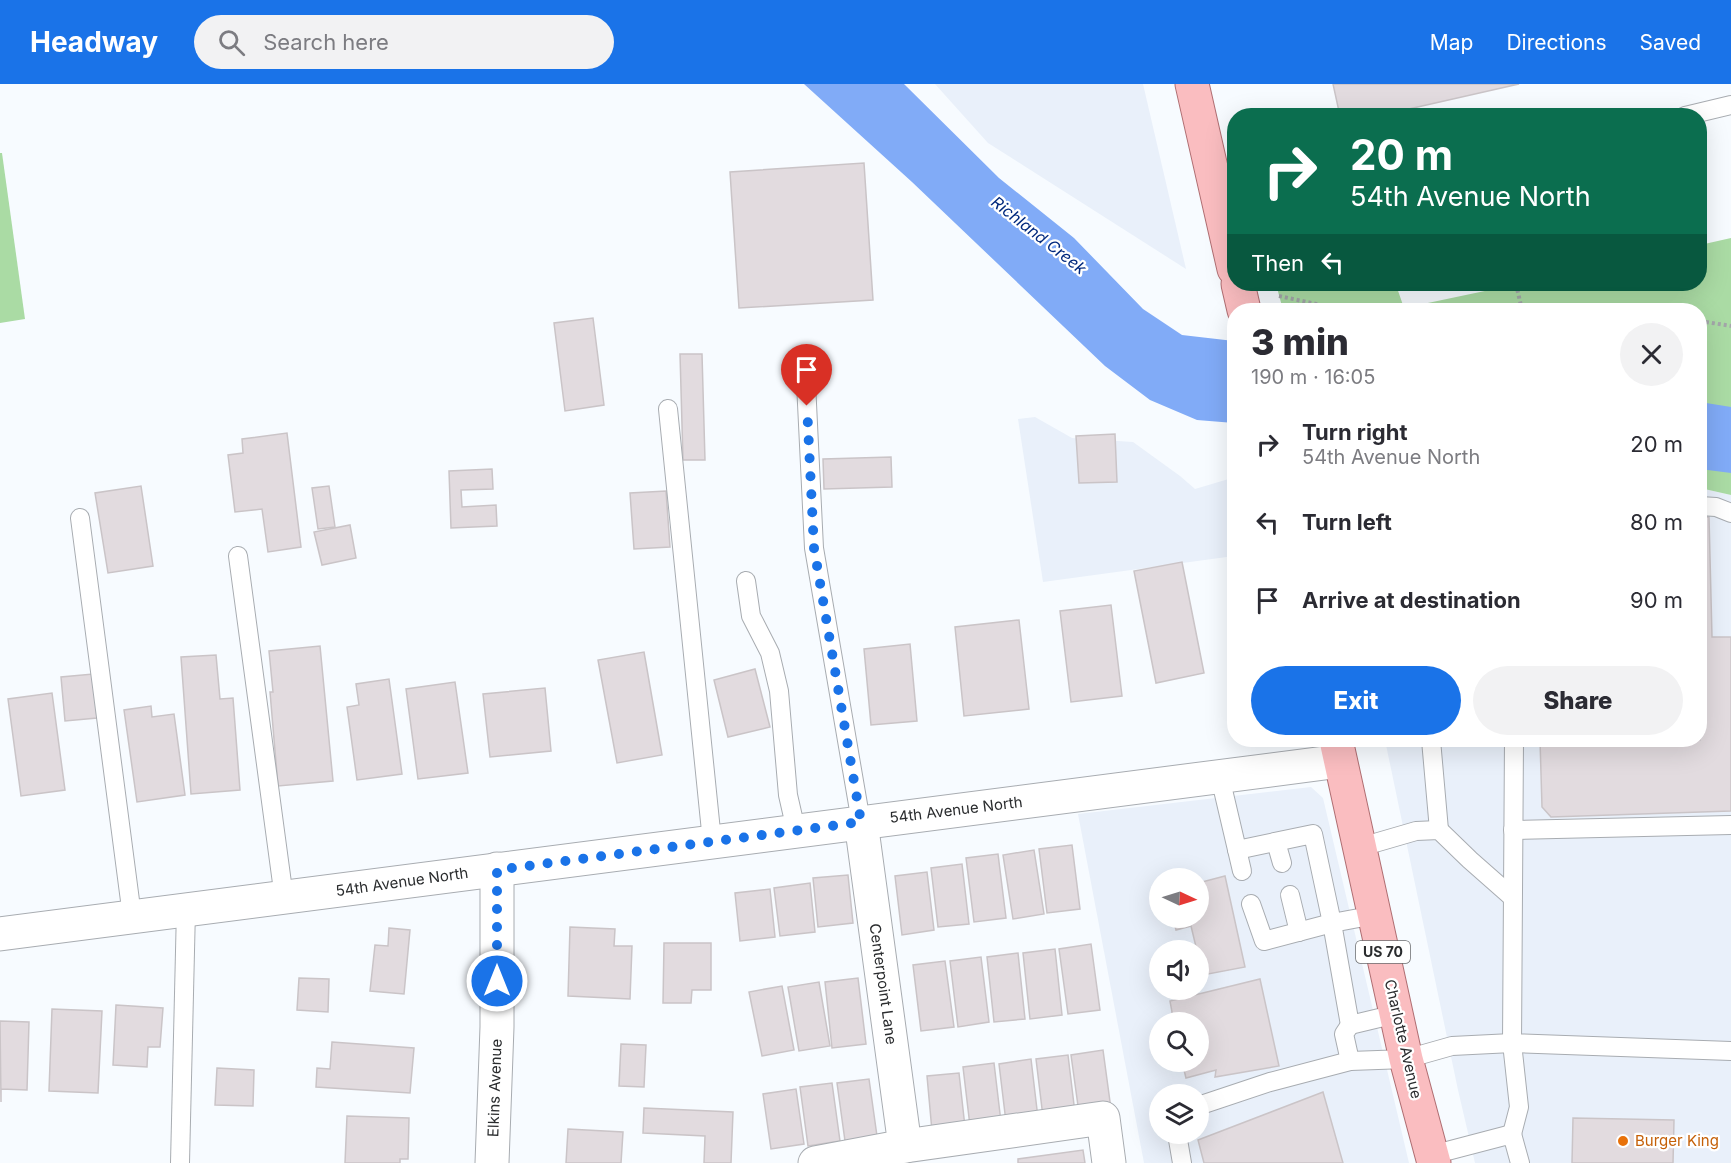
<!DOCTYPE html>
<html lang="en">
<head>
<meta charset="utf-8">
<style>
	:root { --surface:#fff; --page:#f2f2f3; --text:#2b2b33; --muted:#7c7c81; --accent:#1a73e8 }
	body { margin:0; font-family:Inter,sans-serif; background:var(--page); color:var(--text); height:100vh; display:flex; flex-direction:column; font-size:22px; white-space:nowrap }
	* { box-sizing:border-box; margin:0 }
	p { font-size:20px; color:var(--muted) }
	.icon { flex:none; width:33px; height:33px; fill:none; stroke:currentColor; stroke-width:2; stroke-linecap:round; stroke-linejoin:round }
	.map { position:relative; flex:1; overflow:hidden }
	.side { position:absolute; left:1227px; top:219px; width:480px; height:444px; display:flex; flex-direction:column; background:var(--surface); border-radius:24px; box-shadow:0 6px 24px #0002 }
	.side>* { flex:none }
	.guide { position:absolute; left:1227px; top:24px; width:480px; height:183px; border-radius:24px; box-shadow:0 6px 24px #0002; background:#0b6e4f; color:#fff; overflow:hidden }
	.needle { width:39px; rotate:94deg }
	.controls { position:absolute; left:1149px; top:784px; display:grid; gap:12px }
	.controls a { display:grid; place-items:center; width:60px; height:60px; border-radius:50%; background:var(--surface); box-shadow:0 6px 24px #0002; font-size:30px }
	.pin { position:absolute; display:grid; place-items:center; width:51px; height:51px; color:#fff; margin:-62px -26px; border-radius:50% 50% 50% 0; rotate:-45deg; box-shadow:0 0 6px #0007 }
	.pin .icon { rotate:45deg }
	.me { position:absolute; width:66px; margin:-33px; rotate:0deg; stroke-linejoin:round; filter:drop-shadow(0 0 4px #0008) }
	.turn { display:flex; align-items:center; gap:21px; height:126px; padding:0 24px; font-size:27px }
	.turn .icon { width:78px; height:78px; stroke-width:2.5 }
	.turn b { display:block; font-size:42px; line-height:51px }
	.then { display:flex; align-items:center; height:57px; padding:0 24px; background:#0003; gap:12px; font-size:22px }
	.round { display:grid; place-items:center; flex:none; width:63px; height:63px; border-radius:32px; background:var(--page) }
	.headline { display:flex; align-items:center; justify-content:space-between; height:102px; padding:0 24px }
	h1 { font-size:36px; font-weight:800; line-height:45px }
	.button { display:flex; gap:12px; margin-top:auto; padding:12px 24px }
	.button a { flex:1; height:69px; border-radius:36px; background:var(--accent); color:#fff; font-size:24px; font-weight:800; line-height:69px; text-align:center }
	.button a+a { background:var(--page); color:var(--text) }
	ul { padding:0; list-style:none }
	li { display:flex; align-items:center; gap:18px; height:78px; padding:0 24px }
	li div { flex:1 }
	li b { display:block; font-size:22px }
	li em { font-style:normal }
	header { display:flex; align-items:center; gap:36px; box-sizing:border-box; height:84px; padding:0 30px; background:var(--accent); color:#fff }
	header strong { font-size:28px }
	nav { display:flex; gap:33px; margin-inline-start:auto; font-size:21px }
	.search { width:420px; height:54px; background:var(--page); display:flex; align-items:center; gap:15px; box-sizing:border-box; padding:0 21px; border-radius:33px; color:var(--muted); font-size:22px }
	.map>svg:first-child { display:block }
</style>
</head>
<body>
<header>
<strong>Headway</strong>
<div class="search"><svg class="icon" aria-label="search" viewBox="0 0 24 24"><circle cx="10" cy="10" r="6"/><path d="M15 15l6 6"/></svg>Search here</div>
<nav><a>Map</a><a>Directions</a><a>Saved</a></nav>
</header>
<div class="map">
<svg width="1731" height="1079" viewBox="0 0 1731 1079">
	<rect width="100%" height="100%" fill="#f7fbff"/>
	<!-- built -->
	<g fill="#e9f0fa" fill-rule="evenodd">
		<polygon points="935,0 1143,0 1186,185 988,59"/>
		<polygon points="1035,333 1072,354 1133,358 1180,392 1195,405 1232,394 1234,404 1234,472 1043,498 1018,335"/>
		<polygon points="1700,404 1731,411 1731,1079 1475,1079 1458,1006 1385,656 1700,656"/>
		<path d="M1311 703 1323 714 1409 1079H1144L1078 730ZM1160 795H1198V834H1160ZM1160 867H1198V906H1160ZM1160 939H1198V978H1160ZM1160 1011H1198V1050H1160Z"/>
	</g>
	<!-- green -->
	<g fill="#aadba4">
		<polygon points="0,69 2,69 25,235 0,239"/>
		<polygon points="1731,154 1731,411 1700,404 1700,226 1283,226 1276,200 1396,201 1404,224 1518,200 1700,200 1700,161"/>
	</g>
	<!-- water -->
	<g fill="#81abf7">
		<polygon points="804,0 904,0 999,94 1074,154 1143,225 1182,251 1234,257 1234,339 1197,336 1150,316 1105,282 912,98"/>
		<polygon points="1700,318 1731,323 1731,389 1700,385"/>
	</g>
	<!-- building -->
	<g fill="#e2dbdf" stroke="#cac4c7" stroke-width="1.5">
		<polygon points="1333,0 1519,0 1378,32 1340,32"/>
		<polygon points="864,79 873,216 739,224 730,88"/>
		<polygon points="593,234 604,321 565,327 554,239"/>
		<polygon points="680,270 702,270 705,376 683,376"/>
		<polygon points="287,349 301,463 268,468 262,425 235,428 228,371 243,369 242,355"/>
		<polygon points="1115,350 1117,398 1079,399 1076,352"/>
		<polygon points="891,373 892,403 824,405 823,375"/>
		<polygon points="492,385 493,405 461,406 462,423 496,421 497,442 451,444 449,387"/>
		<polygon points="141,402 153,482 108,489 95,409"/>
		<polygon points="329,402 335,443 318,445 312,404"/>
		<polygon points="666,407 670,463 634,465 630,409"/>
		<polygon points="1700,433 1709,433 1712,553 1731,553 1731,727 1551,733 1542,723 1540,656 1700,656"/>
		<polygon points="350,441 356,474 322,481 314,448"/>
		<polygon points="1182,478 1204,589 1156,599 1134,487"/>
		<polygon points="1111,521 1122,612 1071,618 1060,527"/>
		<polygon points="1019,536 1029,625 964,632 955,543"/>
		<polygon points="910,560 917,637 871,641 864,565"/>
		<polygon points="320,562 333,697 278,702 270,608 273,608 269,567"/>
		<polygon points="644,568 662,671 617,679 598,576"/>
		<polygon points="216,571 220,615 233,614 240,706 191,710 181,573"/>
		<polygon points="755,585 770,643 728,653 714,596"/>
		<polygon points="93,590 97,634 65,637 61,593"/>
		<polygon points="389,595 402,690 357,696 347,623 359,621 356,600"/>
		<polygon points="455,598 468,689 418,695 406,605"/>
		<polygon points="545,604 551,667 490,673 483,610"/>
		<polygon points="52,609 65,706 21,712 8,615"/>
		<polygon points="151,622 152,633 174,630 185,711 137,718 124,626"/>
		<polygon points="1072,761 1080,825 1047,829 1039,765"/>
		<polygon points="1034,766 1044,830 1013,835 1003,771"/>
		<polygon points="998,770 1006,834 974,838 966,774"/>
		<polygon points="962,780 969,840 938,843 931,784"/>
		<polygon points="927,788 934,846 902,851 895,792"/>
		<polygon points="848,791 853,839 818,843 813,794"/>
		<polygon points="1225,792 1245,883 1203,891 1198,867 1197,867 1191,842 1176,846 1173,834 1198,834 1198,799"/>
		<polygon points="810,799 815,848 780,852 774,804"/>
		<polygon points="770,805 775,853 740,857 735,809"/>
		<polygon points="570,843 615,845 614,862 632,862 630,915 568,912"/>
		<polygon points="389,844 410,846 404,910 370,907 375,861 388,862"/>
		<polygon points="664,859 711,859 711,906 692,906 691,919 663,919"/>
		<polygon points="1091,860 1100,926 1068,930 1059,865"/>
		<polygon points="1055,865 1062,931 1030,935 1023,869"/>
		<polygon points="1018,869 1025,935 994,938 987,873"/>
		<polygon points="981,873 989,938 958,943 950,877"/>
		<polygon points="945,877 954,943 921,947 913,881"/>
		<polygon points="299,894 329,895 328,928 297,926"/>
		<polygon points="858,894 866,960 832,964 825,898"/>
		<polygon points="1260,895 1279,982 1215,993 1216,986 1186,994 1182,978 1198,978 1198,939 1174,939 1170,917"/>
		<polygon points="819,898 830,962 799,967 788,903"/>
		<polygon points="782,902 794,966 762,972 749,908"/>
		<polygon points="116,921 163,924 160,963 148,963 147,983 113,981"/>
		<polygon points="52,925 102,927 98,1009 49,1007"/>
		<polygon points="0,937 29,938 27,1006 1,1005 1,1018"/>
		<polygon points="332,958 414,964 410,1009 316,1003 317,984 330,985"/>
		<polygon points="621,960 646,961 644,1003 619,1002"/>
		<polygon points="1103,966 1111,1025 1079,1029 1071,971"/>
		<polygon points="1068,971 1075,1029 1043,1033 1036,975"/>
		<polygon points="1031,975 1038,1034 1006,1038 999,980"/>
		<polygon points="994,979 1001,1038 970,1042 963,983"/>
		<polygon points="217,984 254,986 253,1022 215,1021"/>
		<polygon points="959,989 965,1043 932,1047 927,992"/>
		<polygon points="869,995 877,1052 845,1057 837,999"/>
		<polygon points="832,999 840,1057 808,1062 800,1003"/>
		<polygon points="796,1005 804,1060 771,1065 763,1010"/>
		<polygon points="1323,1008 1343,1079 1204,1079 1198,1056"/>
		<polygon points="644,1024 733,1028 731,1079 704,1079 705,1052 643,1049"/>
		<polygon points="347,1032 409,1034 408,1075 400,1075 400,1079 345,1079"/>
		<polygon points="1573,1034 1674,1036 1673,1079 1572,1079"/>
		<polygon points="568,1045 623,1048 621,1079 566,1079"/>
		<polygon points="1083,1066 1085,1079 1018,1079 1018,1075"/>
	</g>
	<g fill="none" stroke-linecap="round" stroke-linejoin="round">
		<!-- service casing -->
		<g stroke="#a8acb1" stroke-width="20">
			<g id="service">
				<polyline points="1685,32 1731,21"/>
				<polyline points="806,299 814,464 861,738"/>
				<polyline points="668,325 712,757"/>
				<polyline points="1700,422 1716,423 1731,429"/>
				<polyline points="80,434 132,832"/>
				<polyline points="238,472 284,814"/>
				<polyline points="746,497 751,532 770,569 779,607 788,711 796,746"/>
				<polyline points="1431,656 1439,746"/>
				<polyline points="1514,656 1512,959 1731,967"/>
				<polyline points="1220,693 1242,787"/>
				<polyline points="1513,746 1731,741"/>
				<polyline points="1276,758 1282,779"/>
				<polyline points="1361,763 1416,747 1439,746 1470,776 1512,813"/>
				<polyline points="1237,766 1313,750 1332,839 1350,941 1396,930"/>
				<polyline points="1290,811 1299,848"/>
				<polyline points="1251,820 1264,857 1332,839 1375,831"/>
				<polyline points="1350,977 1344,950 1350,941"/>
				<polyline points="1198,1022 1270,998 1350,977 1406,975 1452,962 1512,959 1519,1023 1512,1050"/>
				<polyline points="1177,1050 1182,1079"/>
				<polyline points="1432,1071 1512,1050 1520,1079"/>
				<polyline points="180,1079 186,825"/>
			</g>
		</g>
		<!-- minor casing -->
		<g stroke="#a8acb1" stroke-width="35">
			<g id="minor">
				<polyline points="0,850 1340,677"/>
				<polyline points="905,1062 1103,1034 1109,1079"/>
				<polyline points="492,1079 497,943 497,785"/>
				<polyline points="815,1079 905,1062 861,738"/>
			</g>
		</g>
		<!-- primary casing -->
		<g stroke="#af6e72" stroke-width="35">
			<g id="primary">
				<polyline points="1192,0 1234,185"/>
				<polyline points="1238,200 1244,226"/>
				<polyline points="1336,656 1406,975 1434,1079"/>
			</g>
		</g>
		<!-- path -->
		<g stroke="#a3a6a9" stroke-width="4" stroke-dasharray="3 3" stroke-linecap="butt">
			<polyline points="1516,200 1522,226"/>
			<polyline points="1279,212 1344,226"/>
			<polyline points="1594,226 1613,226"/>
			<polyline points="1700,237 1731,242"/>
		</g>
		<!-- service -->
		<use href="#service" stroke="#fff" stroke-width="18"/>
		<!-- minor -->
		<use href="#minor" stroke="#fff" stroke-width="33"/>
		<!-- primary -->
		<use href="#primary" stroke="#fabdc0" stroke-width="33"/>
	</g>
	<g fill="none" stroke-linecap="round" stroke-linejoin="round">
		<!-- route -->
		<polyline stroke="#1a73e8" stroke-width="10" stroke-dasharray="0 18" points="497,897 497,786 861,738 814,464 807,322"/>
	</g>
	<!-- markers -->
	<circle fill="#e8710a" stroke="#fff" stroke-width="2" cx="1623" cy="1057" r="6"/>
	<g text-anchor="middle" stroke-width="4.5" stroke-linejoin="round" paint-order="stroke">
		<!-- shield labels -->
		<rect fill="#fff" stroke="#6a6b6d" stroke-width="1.5" x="1356" y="857" width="54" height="22" rx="4.5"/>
		<g font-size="14" font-weight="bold" fill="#2a2c2e">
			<text x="1383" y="873">US 70</text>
		</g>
		<!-- street labels -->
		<g font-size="15" fill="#2a2c2e" stroke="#fff">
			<text transform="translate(956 726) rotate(-7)" y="5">54th Avenue North</text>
			<text transform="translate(402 798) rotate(-8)" y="5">54th Avenue North</text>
			<text transform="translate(883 900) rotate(82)" y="5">Centerpoint Lane</text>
			<text transform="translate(1403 955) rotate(77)" y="5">Charlotte Avenue</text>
			<text transform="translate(495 1004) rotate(-88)" y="5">Elkins Avenue</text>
		</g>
		<!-- food labels -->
		<g font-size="15" fill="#c56008" stroke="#fff" text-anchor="start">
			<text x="1635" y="1062">Burger King</text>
		</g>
		<!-- water labels -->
		<g font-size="16" font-style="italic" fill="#00287d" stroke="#fff">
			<text transform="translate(1039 151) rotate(38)" y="6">Richland Creek</text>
		</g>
	</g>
</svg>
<div class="controls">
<a><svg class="needle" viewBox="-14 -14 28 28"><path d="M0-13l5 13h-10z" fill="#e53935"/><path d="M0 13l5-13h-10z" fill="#7c7c81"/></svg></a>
<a><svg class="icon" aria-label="sound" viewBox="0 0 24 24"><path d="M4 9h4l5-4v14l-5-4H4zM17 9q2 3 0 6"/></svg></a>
<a><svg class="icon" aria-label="search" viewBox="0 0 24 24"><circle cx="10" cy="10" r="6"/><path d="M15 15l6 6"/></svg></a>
<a><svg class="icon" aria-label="layers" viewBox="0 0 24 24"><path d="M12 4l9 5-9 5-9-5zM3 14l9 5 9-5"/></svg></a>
</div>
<div class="pin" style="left:807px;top:322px;background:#d93025"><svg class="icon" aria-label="arrive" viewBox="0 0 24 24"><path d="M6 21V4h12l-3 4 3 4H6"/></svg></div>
<svg class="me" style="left:497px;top:897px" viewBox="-20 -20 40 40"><circle r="17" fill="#1a73e8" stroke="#fff" stroke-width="3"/><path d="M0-11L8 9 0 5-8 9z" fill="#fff"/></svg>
<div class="guide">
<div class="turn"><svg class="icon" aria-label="right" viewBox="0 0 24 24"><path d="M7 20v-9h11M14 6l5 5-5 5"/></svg><div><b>20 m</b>54th Avenue North</div></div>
<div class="then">Then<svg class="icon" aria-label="left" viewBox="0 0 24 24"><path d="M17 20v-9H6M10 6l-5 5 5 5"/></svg></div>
</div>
<section class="side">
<div class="headline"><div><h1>3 min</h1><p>190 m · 16:05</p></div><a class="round"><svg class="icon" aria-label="close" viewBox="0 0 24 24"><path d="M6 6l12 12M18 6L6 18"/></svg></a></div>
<ul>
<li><svg class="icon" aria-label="right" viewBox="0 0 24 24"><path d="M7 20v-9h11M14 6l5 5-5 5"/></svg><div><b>Turn right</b><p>54th Avenue North</p></div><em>20 m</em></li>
<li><svg class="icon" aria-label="left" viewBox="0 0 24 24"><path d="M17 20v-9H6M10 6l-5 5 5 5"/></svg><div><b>Turn left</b></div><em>80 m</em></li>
<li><svg class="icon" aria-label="arrive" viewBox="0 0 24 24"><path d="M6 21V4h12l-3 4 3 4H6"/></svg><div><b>Arrive at destination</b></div><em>90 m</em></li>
</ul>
<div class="button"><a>Exit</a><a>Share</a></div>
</section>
</div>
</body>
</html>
